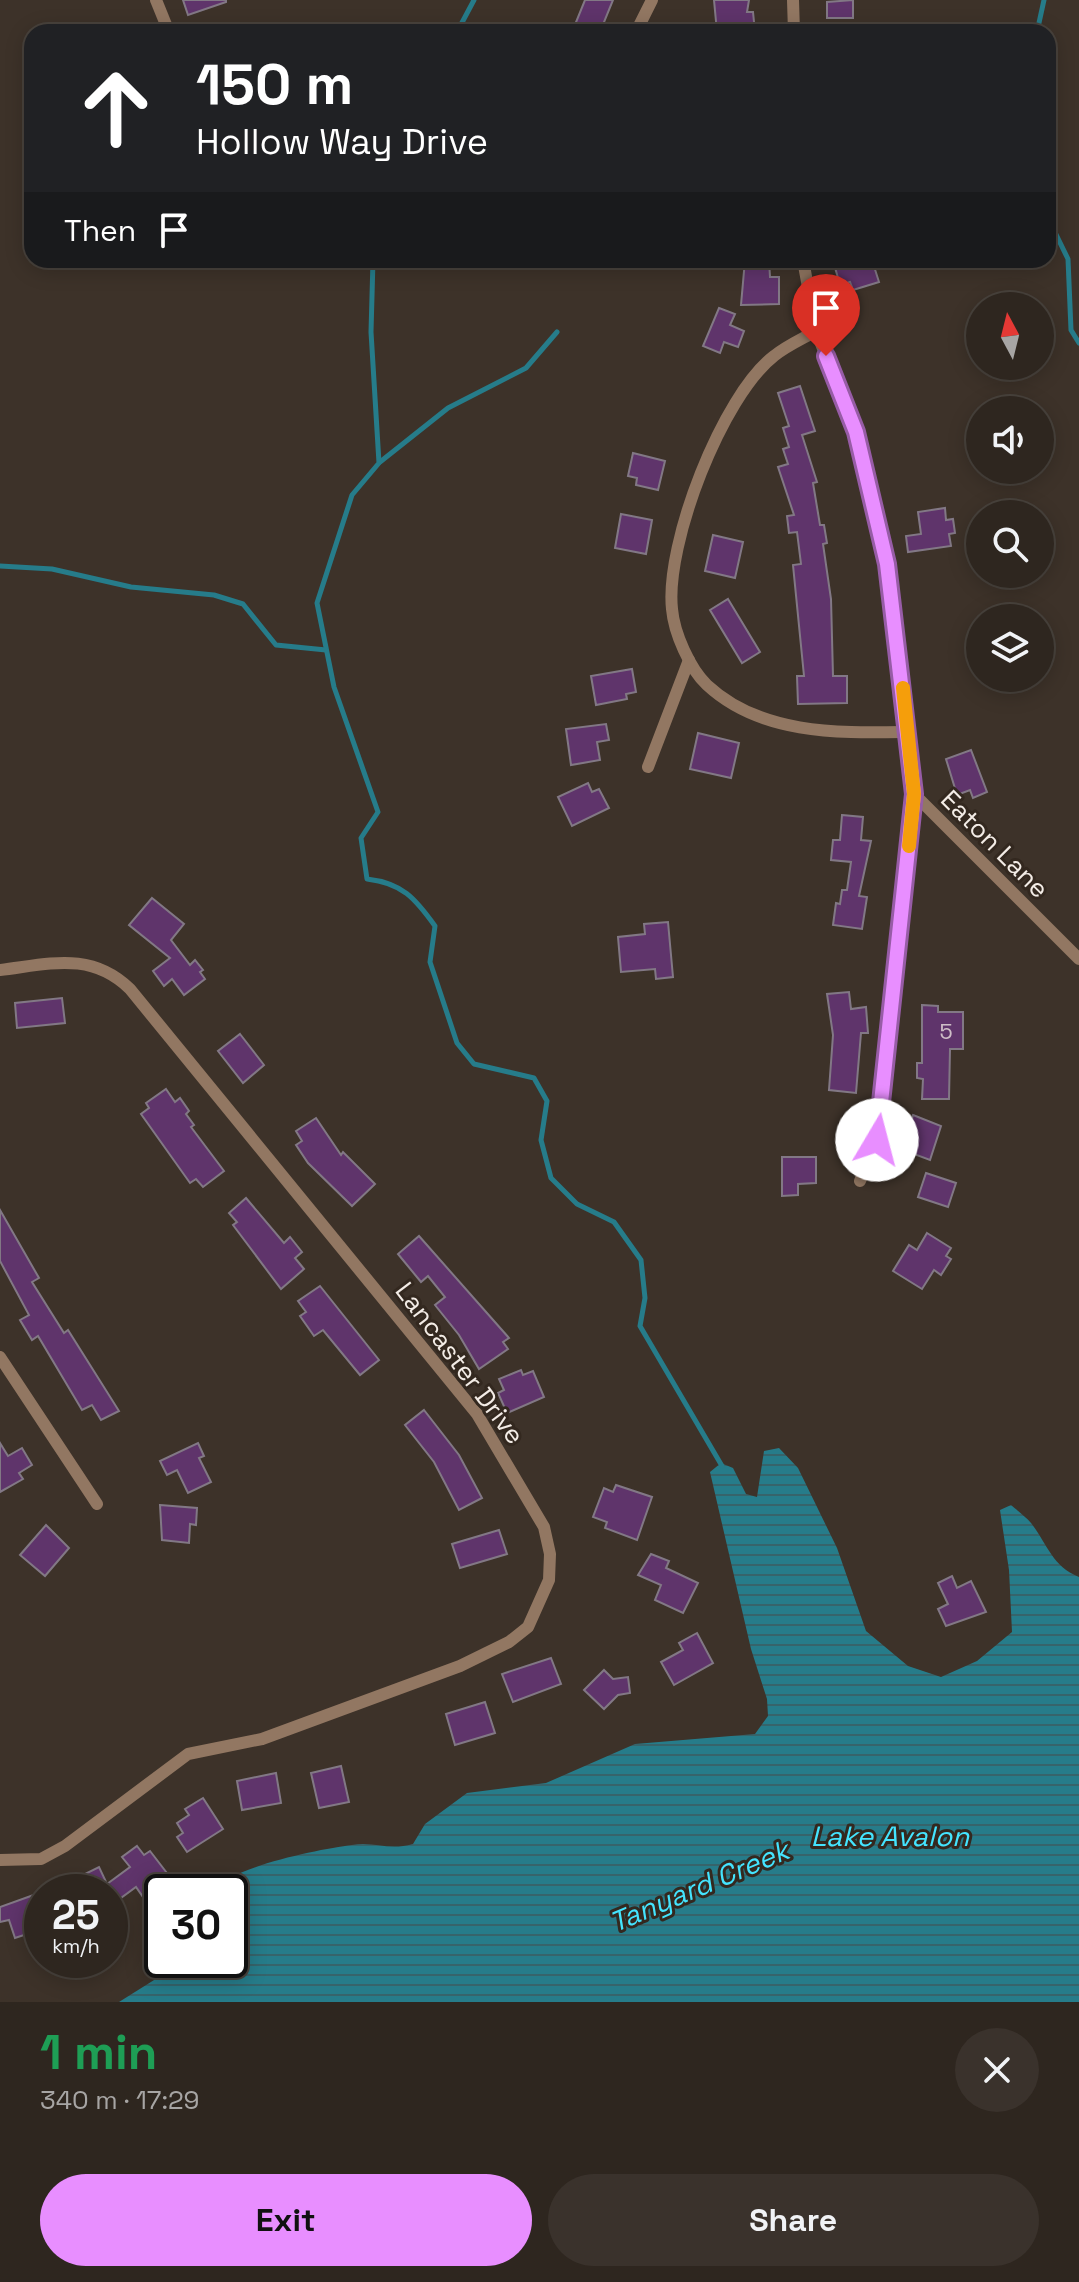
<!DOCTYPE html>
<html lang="en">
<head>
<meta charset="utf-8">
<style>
	:root { --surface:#2e261f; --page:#3a322c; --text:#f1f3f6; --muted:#a7a5a4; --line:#49433d; --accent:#e88eff }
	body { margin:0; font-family:"Space Grotesk",sans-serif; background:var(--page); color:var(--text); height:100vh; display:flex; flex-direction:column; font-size:30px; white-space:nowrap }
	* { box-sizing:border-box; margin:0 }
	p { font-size:26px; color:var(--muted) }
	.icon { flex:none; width:44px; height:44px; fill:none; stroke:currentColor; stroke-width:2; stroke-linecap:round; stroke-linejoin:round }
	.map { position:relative; height:2002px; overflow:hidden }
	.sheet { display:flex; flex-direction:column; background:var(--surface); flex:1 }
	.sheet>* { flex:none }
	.top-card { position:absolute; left:24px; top:24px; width:1032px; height:244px; border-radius:24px; box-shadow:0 4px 20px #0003,0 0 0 2px var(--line); background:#202124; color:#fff; overflow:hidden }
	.needle { width:52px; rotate:353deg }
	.buttons { position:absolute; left:966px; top:292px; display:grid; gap:16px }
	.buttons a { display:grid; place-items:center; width:88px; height:88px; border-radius:50%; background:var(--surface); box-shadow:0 4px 20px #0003,0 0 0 2px var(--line); font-size:40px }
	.speed { position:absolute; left:24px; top:1874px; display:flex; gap:16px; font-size:40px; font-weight:700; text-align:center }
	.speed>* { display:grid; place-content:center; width:104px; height:104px; border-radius:50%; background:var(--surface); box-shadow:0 4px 20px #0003,0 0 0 2px var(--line); line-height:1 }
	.speed small { font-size:20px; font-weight:400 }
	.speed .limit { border:4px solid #111; border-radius:12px; background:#fff; color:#111 }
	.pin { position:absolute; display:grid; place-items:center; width:68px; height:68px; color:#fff; margin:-82px -34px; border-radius:50% 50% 50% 0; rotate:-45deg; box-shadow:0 0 8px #0007 }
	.pin .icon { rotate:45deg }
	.me { position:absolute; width:88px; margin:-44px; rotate:8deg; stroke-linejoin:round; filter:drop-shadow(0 0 6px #0008) }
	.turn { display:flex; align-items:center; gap:28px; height:168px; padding:0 40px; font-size:36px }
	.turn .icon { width:104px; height:104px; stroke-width:2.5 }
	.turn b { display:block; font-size:56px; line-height:68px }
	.then { display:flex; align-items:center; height:76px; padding:0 40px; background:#0003; gap:16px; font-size:30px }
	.round { display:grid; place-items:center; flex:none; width:84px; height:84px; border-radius:42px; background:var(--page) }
	.headline { display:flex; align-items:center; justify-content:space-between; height:136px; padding:0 40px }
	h1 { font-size:48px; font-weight:700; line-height:60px; color:#1e9e55 }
	.primary-button { display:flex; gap:16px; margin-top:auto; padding:16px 40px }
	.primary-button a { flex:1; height:92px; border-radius:48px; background:var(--accent); color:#111; font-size:32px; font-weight:700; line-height:92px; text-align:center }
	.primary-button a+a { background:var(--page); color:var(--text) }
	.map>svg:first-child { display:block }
</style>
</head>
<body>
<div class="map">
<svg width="1079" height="2002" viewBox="0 0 1079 2002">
	<defs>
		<pattern id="water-rules" width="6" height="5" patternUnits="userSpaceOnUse" patternTransform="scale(2)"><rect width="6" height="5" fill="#267c8a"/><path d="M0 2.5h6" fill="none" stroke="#36646b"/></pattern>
	</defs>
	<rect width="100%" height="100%" fill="#3d3229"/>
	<!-- water -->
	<path fill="url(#water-rules)" d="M779 1448 798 1468 837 1548 866 1631 908 1666 941 1677 977 1661 1012 1632 1009 1570 1000 1510 1011 1505C1018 1511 1026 1517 1031 1523 1048 1545 1052 1566 1079 1577V2002H119L186 1960H230V1892H212C229 1867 320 1849 352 1845 374 1841 388 1851 413 1844L425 1824 467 1793 546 1783 635 1744 755 1734 768 1716 767 1699 751 1649 710 1472 721 1463 733 1468 746 1494 757 1497 764 1451Z"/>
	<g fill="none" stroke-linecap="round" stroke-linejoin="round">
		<!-- stream -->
		<g stroke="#267c8a" stroke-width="5">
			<polyline points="457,32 474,0"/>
			<polyline points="1037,32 1044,0"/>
			<polyline points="1048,218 1068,259 1071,330 1079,343"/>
			<path d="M373 260 371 332 379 463 352 495 317 603 334 687 378 812 361 838 367 879C402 883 415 898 435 926L430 962 457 1043 474 1064 534 1078 547 1101 541 1140 551 1178 577 1204 614 1222 641 1260 645 1298 640 1326 722 1466"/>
			<polyline points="380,462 448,408 526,368 557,332"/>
			<polyline points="0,566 52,569 131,587 214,595 243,604 276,645 326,650"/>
		</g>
	</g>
	<!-- building -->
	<g fill="#5f346b" stroke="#827885" stroke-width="2">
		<polygon points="183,0 226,0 226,2 188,15"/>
		<polygon points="585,0 613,0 600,32 572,32"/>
		<polygon points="714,0 749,0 747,12 753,12 755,32 717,32"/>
		<polygon points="853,0 853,18 827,18 827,2"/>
		<polygon points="745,260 769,260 770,277 779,277 779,304 741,305"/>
		<polygon points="849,260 872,260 879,282 853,290 850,282 840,285 834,264"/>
		<polygon points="719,308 735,314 730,325 744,331 738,347 724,342 720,353 703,346"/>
		<polygon points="800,386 815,431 802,435 817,482 813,483 820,525 824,525 827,543 823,544 831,599 833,676 847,676 847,703 798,704 797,676 804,676 793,565 801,564 797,532 789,533 787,516 794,515 778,467 788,464 783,449 789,447 783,428 789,426 778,393"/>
		<polygon points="633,453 665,461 658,490 636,485 637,478 628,476"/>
		<polygon points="945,508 946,520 953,519 955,533 949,534 951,546 908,552 906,536 921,534 918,512"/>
		<polygon points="621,514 652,520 646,554 615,548"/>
		<polygon points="713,535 743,542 735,578 705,571"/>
		<polygon points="728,599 760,652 742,663 710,610"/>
		<polygon points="632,669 636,692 626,694 627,699 596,705 591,676"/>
		<polygon points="606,724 609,740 597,742 600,760 571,765 566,729"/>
		<polygon points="698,733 739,743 731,778 690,769"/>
		<polygon points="971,750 987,792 973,798 970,790 957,795 946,759"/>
		<polygon points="588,783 592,792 599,789 609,808 572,826 558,797"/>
		<polygon points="842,815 863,817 861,840 871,841 859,896 867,897 862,929 833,925 836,903 840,904 842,890 847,890 851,862 831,860 833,840 840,840"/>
		<polygon points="152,898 184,924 171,940 190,965 195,960 203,970 200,972 205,979 184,995 172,979 164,986 153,971 170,958 129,925"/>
		<polygon points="668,922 673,977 656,979 655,969 621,972 618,937 645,934 644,924"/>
		<polygon points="849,992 851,1009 866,1007 868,1033 861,1033 856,1093 829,1090 833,1035 827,994"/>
		<polygon points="62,998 65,1023 17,1028 15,1003"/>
		<polygon points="922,1005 938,1006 938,1012 963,1012 963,1049 950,1049 949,1099 922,1099 923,1079 917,1078 917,1063 922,1063"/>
		<polygon points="240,1034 264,1065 243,1083 218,1051"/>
		<polygon points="166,1089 175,1102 180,1098 189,1111 186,1114 194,1125 191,1127 224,1171 203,1187 196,1179 190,1183 141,1114 149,1108 146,1103"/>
		<polygon points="913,1115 941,1126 930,1160 903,1150"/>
		<polygon points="316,1118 341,1155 343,1152 375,1184 352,1206 308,1163 296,1145 302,1141 296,1131"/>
		<polygon points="782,1157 816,1157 816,1183 798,1184 798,1195 782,1196"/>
		<polygon points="926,1173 956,1183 948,1207 918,1197"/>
		<polygon points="246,1198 284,1243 290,1237 302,1252 295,1258 304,1269 281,1289 233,1225 237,1222 229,1213"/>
		<polygon points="0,1210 39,1278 32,1282 64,1333 68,1330 119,1411 101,1420 92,1405 82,1410 38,1336 32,1340 20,1320 29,1315 0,1261"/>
		<polygon points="927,1233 951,1248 946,1256 951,1259 941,1275 934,1270 922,1289 893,1271 909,1245 917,1250"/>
		<polygon points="419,1236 509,1338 503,1342 508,1349 479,1369 459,1335 435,1305 445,1297 428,1276 421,1282 398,1254"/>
		<polygon points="320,1286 379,1360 360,1375 323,1330 314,1336 300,1316 306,1312 298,1301"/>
		<polygon points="521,1370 523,1375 533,1371 544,1397 507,1413 498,1393 504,1390 499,1379"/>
		<polygon points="424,1410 459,1455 482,1498 459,1510 434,1462 405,1425"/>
		<polygon points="0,1443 8,1456 22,1448 32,1465 19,1473 23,1479 0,1492"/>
		<polygon points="198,1443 204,1456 199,1458 211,1482 188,1493 177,1470 167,1475 160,1461"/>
		<polygon points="616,1485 652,1497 637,1540 605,1528 607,1522 593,1517 604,1488 613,1492"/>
		<polygon points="160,1505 197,1508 196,1525 190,1524 189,1543 162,1540"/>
		<polygon points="46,1525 69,1548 45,1576 20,1555"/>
		<polygon points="499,1530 507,1554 460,1568 452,1544"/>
		<polygon points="651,1554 669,1561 666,1568 698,1583 683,1613 655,1600 661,1585 638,1575"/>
		<polygon points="952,1576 957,1588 971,1581 986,1612 946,1626 938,1609 948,1604 938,1583"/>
		<polygon points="697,1633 713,1663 674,1685 661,1662 683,1650 679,1643"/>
		<polygon points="551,1658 561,1684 513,1702 502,1674"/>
		<polygon points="604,1670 613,1679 628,1677 630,1693 618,1695 604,1709 584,1690"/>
		<polygon points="485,1702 495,1733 455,1745 446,1714"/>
		<polygon points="341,1766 349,1802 319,1808 311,1773"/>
		<polygon points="276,1773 281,1803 242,1810 237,1781"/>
		<polygon points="203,1798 223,1829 187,1852 177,1837 183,1833 177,1823 189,1815 185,1809"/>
		<polygon points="137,1846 144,1855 150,1851 170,1877 143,1897 136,1887 110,1906 110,1892 89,1892 81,1876 99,1867 107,1884 130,1867 122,1857"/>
		<polygon points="42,1892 42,1929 15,1938 9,1920 0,1922 0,1907"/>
	</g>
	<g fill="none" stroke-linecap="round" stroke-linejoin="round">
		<!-- minor -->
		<g stroke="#927762" stroke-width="12">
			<polyline points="156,0 169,32"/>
			<polyline points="793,0 794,32"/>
			<polyline points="636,32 652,0"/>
			<polyline points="803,260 816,331 856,432 887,564 914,794 877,1140 860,1181"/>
			<path d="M816 331C802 339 786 346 774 356 722 396 665 544 672 609 674 633 690 669 707 685 762 736 841 733 909 732"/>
			<polyline points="648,767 689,660"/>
			<polyline points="914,794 1079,959"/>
			<path d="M0 970C50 964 91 951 130 989L477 1414 544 1527 550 1554 549 1580 528 1627 509 1642 460 1666 262 1739 188 1754 65 1846 41 1859 0 1860"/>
			<polyline points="0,1357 97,1504"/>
		</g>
	</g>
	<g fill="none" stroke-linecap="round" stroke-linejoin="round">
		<!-- route casing -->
		<g stroke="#975ca6" stroke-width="20">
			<polyline id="route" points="826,356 856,432 887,564 914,794 877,1140"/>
		</g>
		<!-- route -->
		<use href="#route" stroke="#e88eff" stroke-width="14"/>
		<!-- slow -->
		<polyline stroke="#f59e0b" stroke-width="14" points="903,688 914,794 909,846"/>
	</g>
	<g text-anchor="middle" stroke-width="6" stroke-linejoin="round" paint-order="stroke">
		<!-- number labels -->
		<g font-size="22" fill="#cebec7">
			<text x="946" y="1039">5</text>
		</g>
		<!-- street labels -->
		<g font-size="26" fill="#f3ece6" stroke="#33281f">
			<text transform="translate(995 844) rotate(45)" y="9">Eaton Lane</text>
			<text transform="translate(460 1363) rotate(53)" y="9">Lancaster Drive</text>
		</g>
		<!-- water labels -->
		<g font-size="28" font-style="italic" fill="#44e4fe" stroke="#33281f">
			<text x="890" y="1846">Lake Avalon</text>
			<text transform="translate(699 1886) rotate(-23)" y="10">Tanyard Creek</text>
		</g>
	</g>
</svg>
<div class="buttons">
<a><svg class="needle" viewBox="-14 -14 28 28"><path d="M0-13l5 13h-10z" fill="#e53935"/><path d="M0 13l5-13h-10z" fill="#a7a5a4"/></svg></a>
<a><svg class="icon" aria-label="sound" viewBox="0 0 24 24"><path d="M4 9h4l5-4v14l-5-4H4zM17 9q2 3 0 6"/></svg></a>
<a><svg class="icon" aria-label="search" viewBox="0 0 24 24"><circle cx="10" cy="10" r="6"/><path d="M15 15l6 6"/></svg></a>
<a><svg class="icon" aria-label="layers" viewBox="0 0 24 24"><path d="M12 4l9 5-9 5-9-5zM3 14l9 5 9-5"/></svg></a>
</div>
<div class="speed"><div>25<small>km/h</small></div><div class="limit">30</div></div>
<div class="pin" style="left:826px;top:356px;background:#d93025"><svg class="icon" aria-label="arrive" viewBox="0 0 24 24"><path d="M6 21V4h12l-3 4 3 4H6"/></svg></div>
<svg class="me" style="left:877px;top:1140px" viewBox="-20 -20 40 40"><circle r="19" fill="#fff"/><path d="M0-13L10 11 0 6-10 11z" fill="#e88eff"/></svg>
<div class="top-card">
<div class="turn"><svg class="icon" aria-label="ahead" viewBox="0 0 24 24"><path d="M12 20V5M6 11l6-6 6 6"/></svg><div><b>150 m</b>Hollow Way Drive</div></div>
<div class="then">Then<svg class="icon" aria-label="arrive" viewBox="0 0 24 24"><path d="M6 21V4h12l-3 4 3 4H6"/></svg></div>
</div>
</div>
<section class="sheet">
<div class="headline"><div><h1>1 min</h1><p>340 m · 17:29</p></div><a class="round"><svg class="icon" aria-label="close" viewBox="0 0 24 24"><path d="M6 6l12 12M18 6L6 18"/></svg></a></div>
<div class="primary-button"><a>Exit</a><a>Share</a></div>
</section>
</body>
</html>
